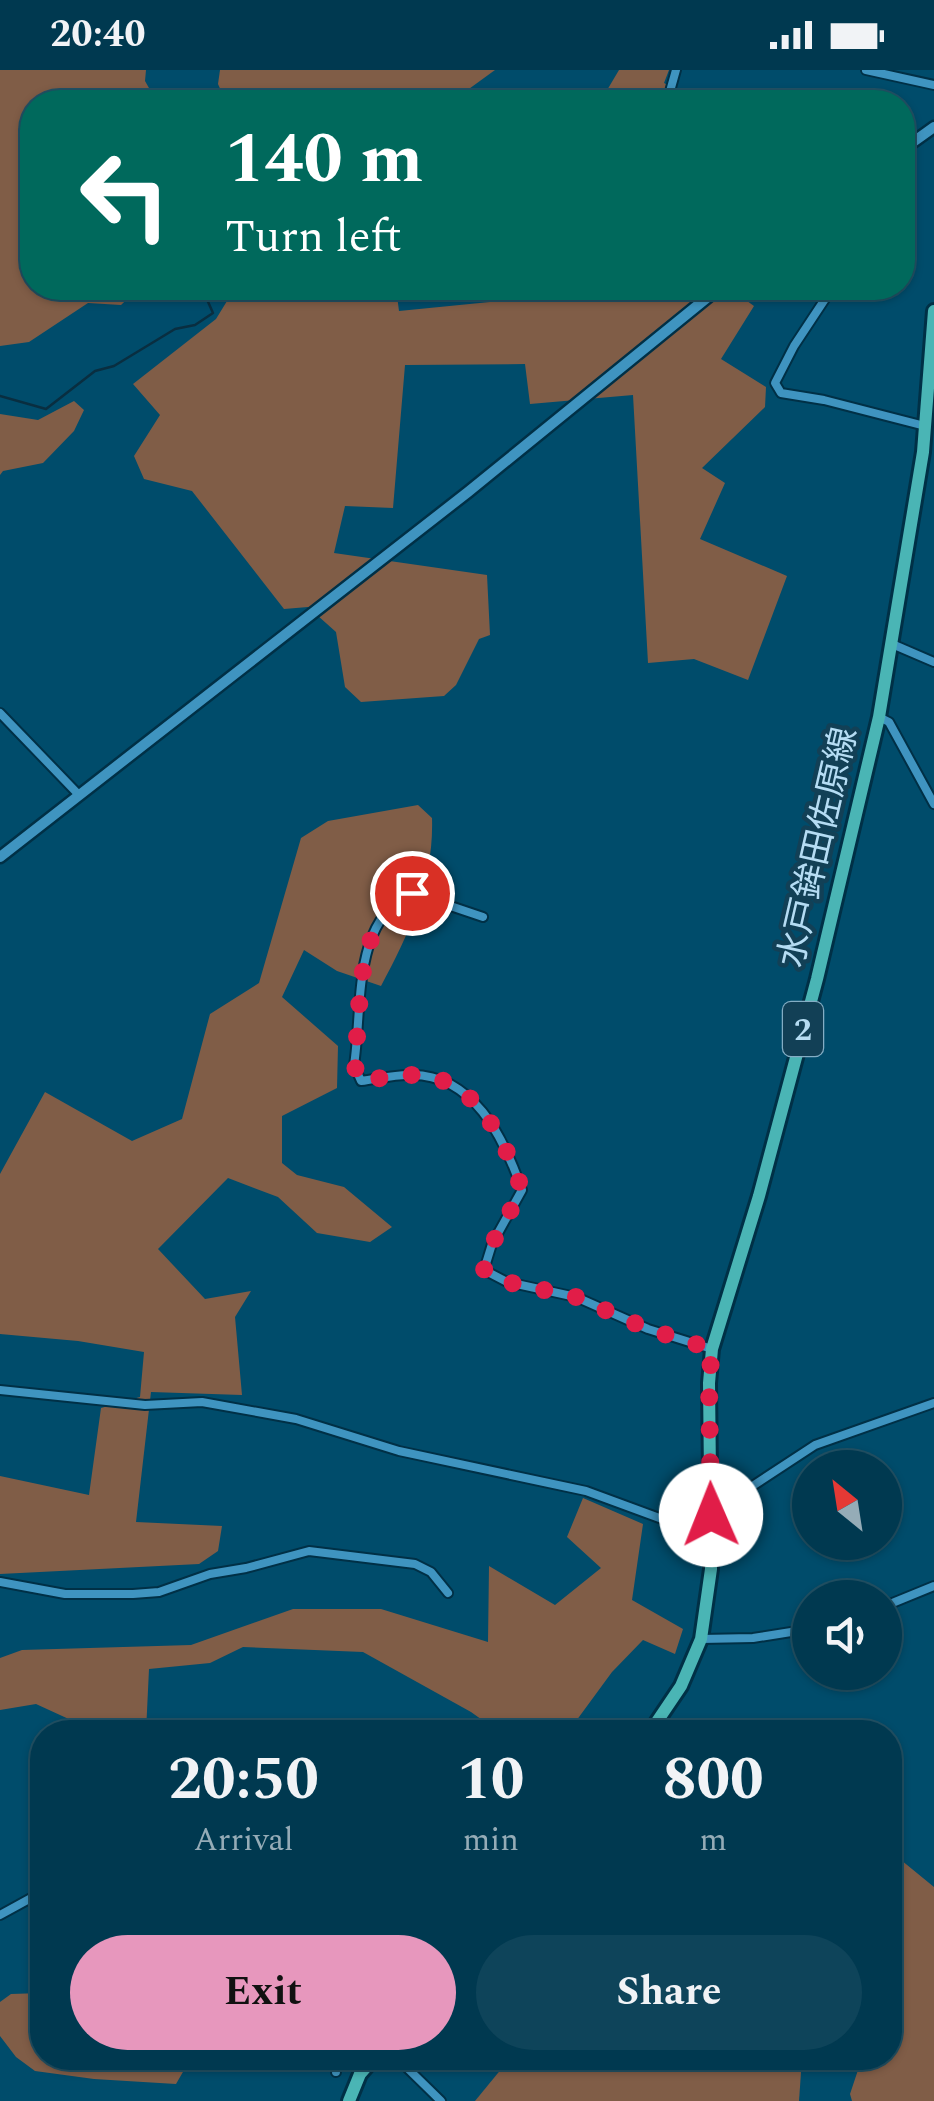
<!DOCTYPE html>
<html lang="en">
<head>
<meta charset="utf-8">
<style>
	:root { --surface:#003950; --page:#0e445a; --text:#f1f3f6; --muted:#95acb7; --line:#225367; --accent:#e797bd }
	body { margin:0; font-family:Spectral,"Noto Sans JP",serif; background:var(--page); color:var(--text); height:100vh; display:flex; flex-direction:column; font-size:38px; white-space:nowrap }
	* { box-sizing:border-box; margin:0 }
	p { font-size:32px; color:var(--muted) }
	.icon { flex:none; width:55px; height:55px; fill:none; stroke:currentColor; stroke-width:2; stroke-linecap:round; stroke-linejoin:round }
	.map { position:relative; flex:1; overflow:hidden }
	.drawer { position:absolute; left:30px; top:1650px; width:872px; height:350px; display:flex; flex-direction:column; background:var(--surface); border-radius:40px; box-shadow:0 2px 8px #0004,0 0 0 2px var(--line) }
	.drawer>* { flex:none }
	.hud { position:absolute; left:20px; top:20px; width:895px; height:210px; border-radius:40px; box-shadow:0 2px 8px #0004,0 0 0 2px var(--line); background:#00695c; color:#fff; overflow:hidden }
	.needle { width:65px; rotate:330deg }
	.buttons { position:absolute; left:792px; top:1380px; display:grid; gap:20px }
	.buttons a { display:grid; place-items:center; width:110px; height:110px; border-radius:50%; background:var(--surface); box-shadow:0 2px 8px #0004,0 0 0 2px var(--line); font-size:50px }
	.pin { position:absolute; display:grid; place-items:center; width:85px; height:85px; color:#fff; margin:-42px; border:5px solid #fff; border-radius:50%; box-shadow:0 2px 10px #0007 }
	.me { position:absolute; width:110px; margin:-55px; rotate:359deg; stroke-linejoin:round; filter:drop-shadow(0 0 8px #0008) }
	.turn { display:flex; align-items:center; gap:35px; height:210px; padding:0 40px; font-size:45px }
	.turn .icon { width:130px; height:130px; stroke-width:2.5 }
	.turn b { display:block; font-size:70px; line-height:85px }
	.eta { display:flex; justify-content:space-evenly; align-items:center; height:170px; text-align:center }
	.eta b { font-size:60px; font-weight:700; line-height:70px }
	.action { display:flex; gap:20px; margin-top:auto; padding:20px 40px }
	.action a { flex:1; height:115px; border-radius:60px; background:var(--accent); color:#111; font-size:40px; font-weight:700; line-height:115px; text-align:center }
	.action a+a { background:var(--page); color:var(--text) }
	.status { display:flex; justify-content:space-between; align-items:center; height:70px; padding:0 50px; background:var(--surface); direction:ltr }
	.status svg { height:28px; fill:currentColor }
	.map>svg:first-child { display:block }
</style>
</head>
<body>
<div class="status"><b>20:40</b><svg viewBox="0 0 49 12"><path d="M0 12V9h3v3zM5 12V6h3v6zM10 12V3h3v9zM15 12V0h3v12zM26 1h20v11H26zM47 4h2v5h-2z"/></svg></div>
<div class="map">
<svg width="934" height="2031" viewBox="0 0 934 2031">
	<rect width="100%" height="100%" fill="#004c6b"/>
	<!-- green -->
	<g fill="#805d47">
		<polygon points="0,0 146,0 145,11 157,32 32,32 32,218 139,218 121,235 88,233 29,272 0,276"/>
		<polygon points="220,0 495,0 451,32 226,32 218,14"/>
		<polygon points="619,0 669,0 664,13 700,32 600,32"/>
		<polygon points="235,218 396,218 399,241 511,230 512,218 729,218 754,236 721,289 766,317 765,337 702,398 725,413 700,469 787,506 748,610 694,589 648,593 633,325 530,334 525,294 405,295 393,438 345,436 334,483 487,505 490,565 479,569 456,615 444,626 361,632 345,617 336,562 308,537 284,539 192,421 144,409 134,386 160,345 133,314 216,249"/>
		<polygon points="74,331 84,340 74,361 43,393 3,401 0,405 0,344 38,350"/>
		<path d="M418 735 432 748C434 810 410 862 381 916L337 901 304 880 282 927 338 976 337 1018 282 1046V1093L297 1105 344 1117 392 1157 370 1172 317 1163 278 1127 228 1108 158 1179 205 1229 251 1221 235 1247 242 1325 151 1322 136 1452 222 1456 218 1481 199 1494 0 1504V1406L89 1425 101 1338 140 1327 144 1282 78 1271 0 1264V1104L45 1022 132 1071 182 1049 210 944 259 913 301 768 328 751Z"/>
		<polygon points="583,1428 643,1454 632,1530 683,1559 675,1584 643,1570 612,1602 568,1662 499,1662 471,1642 363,1582 243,1577 210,1593 149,1599 146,1662 97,1662 36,1634 0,1640 0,1588 22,1580 191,1575 293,1539 381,1539 488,1572 489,1496 555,1535 601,1498 567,1467"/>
		<polygon points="890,1781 934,1817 934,2031 852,2031 850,2024 862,1988 890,1988"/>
		<polygon points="42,1923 42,1988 191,1988 176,2014 94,2009 35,2001 16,1987 0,1966 0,1932 11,1924"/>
		<polygon points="516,1988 802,1988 799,2031 475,2031 507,1992"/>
	</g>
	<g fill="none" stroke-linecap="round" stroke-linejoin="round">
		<!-- stream -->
		<polyline stroke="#092e40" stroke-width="2.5" points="0,326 46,339 95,301 114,296 175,259 195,255 213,243 205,225 213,218"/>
		<!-- minor casing -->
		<g stroke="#003046" stroke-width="12">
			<g id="minor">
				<polyline points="866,0 934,15"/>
				<polyline points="667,32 676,0"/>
				<polyline points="354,218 481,222 504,218"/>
				<polyline points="820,218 829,223 794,276 775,313 781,323 824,330 925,356"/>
				<polyline points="236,222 271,218"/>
				<polyline points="892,574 934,592"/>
				<polyline points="0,643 79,725"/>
				<polyline points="879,647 889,652 934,734"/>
				<path d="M483 847 412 823C351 850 363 939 354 995L361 1011C377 1009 393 1005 408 1005 473 1002 504 1068 522 1120L492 1174 484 1200 507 1212 576 1227 648 1259 712 1279"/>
				<polyline points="0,1320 145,1335 202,1332 296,1349 399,1381 586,1421 711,1467"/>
				<polyline points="711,1424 751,1417 815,1375 934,1333"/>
				<polyline points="0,1512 65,1524 133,1524 159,1522 210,1504 246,1498 309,1481 415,1494 431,1502 448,1523"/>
				<polyline points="885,1536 934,1516"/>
				<polyline points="701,1569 753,1568 810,1559"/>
				<polyline points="0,1845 42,1822"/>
				<polyline points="397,1988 441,2031"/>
				<polyline points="336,2002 337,1988"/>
			</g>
		</g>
		<!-- tertiary casing -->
		<g stroke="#003046" stroke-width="15">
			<g id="tertiary">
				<polyline points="902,80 934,57"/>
				<polyline points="0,787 468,422 719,218"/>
			</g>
		</g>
		<!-- primary casing -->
		<g stroke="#003046" stroke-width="18">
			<g id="primary">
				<polyline points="650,1662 681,1616 701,1569 711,1499 709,1313 712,1279 759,1126 817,909 879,647 923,382 934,241"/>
				<polyline points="349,2031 360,2004 374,1988"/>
			</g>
		</g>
		<!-- minor -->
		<use href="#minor" stroke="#3f94c0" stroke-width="8"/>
		<!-- tertiary -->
		<use href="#tertiary" stroke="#3f94c0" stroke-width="10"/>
		<!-- primary -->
		<use href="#primary" stroke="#4ab5b5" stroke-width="12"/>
	</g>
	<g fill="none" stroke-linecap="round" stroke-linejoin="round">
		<!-- route -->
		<path stroke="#e11d48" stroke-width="18" stroke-dasharray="0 32.4" d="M412 823C351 850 363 939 354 995L361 1011C377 1009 393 1005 408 1005 473 1002 504 1068 522 1120L492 1174 484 1200 507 1212 576 1227 648 1259 712 1279 709 1313 711 1445"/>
	</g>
	<g text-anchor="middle" stroke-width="9" stroke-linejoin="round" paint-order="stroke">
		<!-- shield labels -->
		<rect fill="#124056" stroke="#84adc4" stroke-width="2.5" x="783" y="932" width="40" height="54" rx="8"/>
		<g font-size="32" font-weight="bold" fill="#b5dcf3">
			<text x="803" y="970">2</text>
		</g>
		<!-- street labels -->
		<g font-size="35" fill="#b5dcf3" stroke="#124056">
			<text transform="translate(817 777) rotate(-77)" y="12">水戸鉾田佐原線</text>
		</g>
	</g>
</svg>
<div class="buttons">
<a><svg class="needle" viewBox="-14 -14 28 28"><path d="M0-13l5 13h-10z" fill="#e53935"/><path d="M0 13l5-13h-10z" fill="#95acb7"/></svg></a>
<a><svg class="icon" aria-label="sound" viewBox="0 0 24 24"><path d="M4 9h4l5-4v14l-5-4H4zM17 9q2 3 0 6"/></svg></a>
</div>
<div class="pin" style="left:412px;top:823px;background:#d93025"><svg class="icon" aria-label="arrive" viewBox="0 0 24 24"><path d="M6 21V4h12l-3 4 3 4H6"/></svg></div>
<svg class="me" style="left:711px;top:1445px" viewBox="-20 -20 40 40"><circle r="19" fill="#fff"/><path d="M0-13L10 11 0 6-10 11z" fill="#e11d48"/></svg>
<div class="hud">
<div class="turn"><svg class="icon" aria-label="left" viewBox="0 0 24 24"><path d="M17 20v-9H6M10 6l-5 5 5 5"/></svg><div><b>140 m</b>Turn left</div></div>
</div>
<section class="drawer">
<div class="eta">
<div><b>20:50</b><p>Arrival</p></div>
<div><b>10</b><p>min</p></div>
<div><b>800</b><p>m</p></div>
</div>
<div class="action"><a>Exit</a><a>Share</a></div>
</section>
</div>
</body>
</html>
